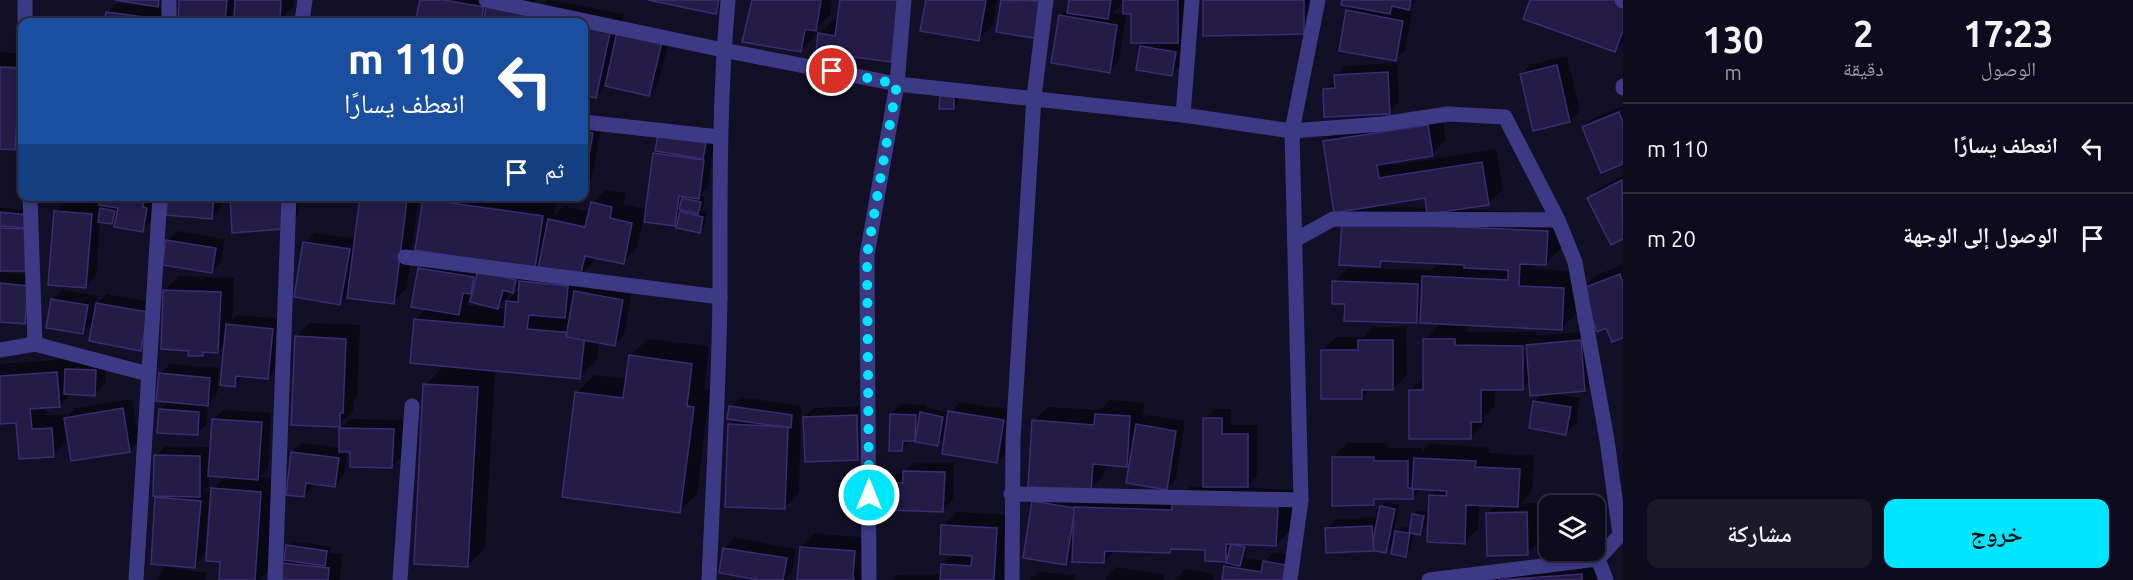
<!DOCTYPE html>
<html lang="ar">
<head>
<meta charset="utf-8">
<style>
	:root { --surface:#0e0b1c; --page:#1c1929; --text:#f1f3f6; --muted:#9b9ba3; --line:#2e2b3b; --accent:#00e5ff }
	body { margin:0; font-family:Ubuntu,"Noto Naskh Arabic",sans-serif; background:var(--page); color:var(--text); direction:rtl; height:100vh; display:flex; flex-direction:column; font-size:22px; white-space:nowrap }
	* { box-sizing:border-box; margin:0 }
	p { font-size:20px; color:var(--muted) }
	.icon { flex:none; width:33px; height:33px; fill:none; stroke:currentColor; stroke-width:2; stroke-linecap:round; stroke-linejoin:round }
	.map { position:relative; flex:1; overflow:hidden; direction:ltr }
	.drawer { display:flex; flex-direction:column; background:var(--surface); width:510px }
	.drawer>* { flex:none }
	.hud { position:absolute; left:18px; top:18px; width:570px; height:183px; border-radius:12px; box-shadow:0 3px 9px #0003,0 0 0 2px var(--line); direction:rtl; background:#1a4fa0; color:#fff; overflow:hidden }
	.controls { position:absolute; left:1539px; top:495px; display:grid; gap:12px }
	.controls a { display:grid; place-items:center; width:66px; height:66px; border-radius:12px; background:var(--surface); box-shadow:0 3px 9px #0003,0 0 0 2px var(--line); font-size:30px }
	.pin { position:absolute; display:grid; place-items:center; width:51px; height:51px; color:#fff; margin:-26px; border:3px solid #fff; border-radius:50%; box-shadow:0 2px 6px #0007 }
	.me { position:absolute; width:66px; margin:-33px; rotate:0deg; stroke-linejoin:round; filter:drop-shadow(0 0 4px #0008) }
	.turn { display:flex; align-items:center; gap:21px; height:126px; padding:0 24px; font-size:27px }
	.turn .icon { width:78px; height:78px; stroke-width:2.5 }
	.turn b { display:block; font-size:42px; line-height:51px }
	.then { display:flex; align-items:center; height:57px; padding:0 24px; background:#0003; gap:12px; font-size:22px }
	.eta { display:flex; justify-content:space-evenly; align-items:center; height:102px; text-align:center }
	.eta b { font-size:36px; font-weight:600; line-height:42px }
	.button { display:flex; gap:12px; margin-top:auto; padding:12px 24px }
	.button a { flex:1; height:69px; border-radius:12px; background:var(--accent); color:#111; font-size:24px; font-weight:600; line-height:69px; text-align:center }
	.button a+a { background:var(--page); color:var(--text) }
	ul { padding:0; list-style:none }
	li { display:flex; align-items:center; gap:18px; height:90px; padding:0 24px; border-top:2px solid var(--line) }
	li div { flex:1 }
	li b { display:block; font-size:22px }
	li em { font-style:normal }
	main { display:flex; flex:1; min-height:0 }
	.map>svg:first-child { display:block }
</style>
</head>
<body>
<main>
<section class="drawer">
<div class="eta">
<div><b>17:23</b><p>الوصول</p></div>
<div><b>2</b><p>دقيقة</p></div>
<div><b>130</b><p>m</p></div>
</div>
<ul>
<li><svg class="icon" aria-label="left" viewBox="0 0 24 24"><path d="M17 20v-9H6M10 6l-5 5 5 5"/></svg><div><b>انعطف يسارًا</b></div><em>110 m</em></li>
<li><svg class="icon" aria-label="arrive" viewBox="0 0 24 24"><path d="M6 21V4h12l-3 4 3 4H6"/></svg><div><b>الوصول إلى الوجهة</b></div><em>20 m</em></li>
</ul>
<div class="button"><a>خروج</a><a>مشاركة</a></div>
</section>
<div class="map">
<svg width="1623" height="580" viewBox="0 0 1623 580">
	<rect width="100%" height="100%" fill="#130f26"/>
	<!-- shadow -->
	<g fill="#0007" fill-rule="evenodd">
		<polygon points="124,0 163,0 155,8 170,9 168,22 106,22 107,13 117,3 148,7 148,4"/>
		<polygon points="181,0 294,0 293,7 278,21 284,22 241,22 245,18 236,11 225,22 179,19"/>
		<polygon points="421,0 535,0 530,22 417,22"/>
		<polygon points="548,0 624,14 620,31 671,33 658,85 649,95 607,85 596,96 584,94 584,22 533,22 535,13"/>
		<polygon points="655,0 727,0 715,12"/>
		<polygon points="753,0 832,0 830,15 816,29 815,36 801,50"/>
		<polygon points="841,0 905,47 890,61 819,34 834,20 839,21"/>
		<polygon points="927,0 997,0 993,25 979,39"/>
		<polygon points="1071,0 1122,0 1122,4 1112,13 1126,15 1119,61 1109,71 1060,16 1070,6"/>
		<polygon points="1125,0 1192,0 1192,28 1178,41 1185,42 1182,64 1172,74 1141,47 1147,42 1133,12"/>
		<polygon points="1204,0 1317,0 1304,33"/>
		<polygon points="1344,0 1417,0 1406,10 1412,11 1405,50 1396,59 1347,11 1353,6"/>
		<polygon points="1532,0 1623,0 1623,42 1615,50"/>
		<polygon points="334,20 353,22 332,22"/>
		<polygon points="0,52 22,54 22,140 14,148 0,147"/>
		<polygon points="1567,56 1580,111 1570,121 1534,129 1522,74 1531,64"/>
		<polygon points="1397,63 1399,102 1389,112 1324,90 1336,80 1336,76 1345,66"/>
		<polygon points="958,92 958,103 954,108 941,107"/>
		<polygon points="1623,106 1623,109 1593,121 1593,124 1623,112 1623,162 1584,128 1593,118"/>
		<path d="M1441 111 1446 140 1432 154 1392 161 1393 165 1496 149 1503 189 1488 203 1458 209 1565 214 1563 246 1546 263H1536L1535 269 1581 271 1579 311 1562 328 1468 324V332H1536V336L1590 331 1594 380 1585 390 1556 394 1580 398 1576 424 1566 433 1535 401 1542 394 1531 380 1522 388H1495V406L1484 417V423L1470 438 1410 391 1424 377V340L1441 323 1422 316 1416 322 1346 302 1334 282 1348 268 1431 270 1439 262 1386 259 1380 266 1343 222 1358 207 1325 141 1339 127ZM1426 197 1428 208 1379 206V204Z"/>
		<polygon points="584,120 602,124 591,180 584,187"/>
		<path d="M715 133 708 187 699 196 705 197 703 207 699 211 707 212 704 227 699 231 680 220 675 225 643 221 637 248 623 262 595 256 594 261 585 270 584 282 632 290 624 335 614 345 599 342 597 360 580 377 495 369 485 548 468 565 425 385 445 365 415 320 427 308 419 269 429 259 483 268 424 200 428 196H512L556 203 554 216 564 206 590 212 592 203 606 189 626 193 623 204 647 209 654 154 657 151ZM537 267 523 280 525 270ZM521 283 520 289 507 301V309L497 308 508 297 509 290 513 291ZM470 293 493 306V308L467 305Z"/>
		<polygon points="1623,176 1623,237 1612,243 1588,198 1598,189"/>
		<polygon points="102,196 160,196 156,216 142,230 118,217 112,223 100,220 96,276 86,286 55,212 65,202 101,204"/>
		<polygon points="169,196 222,196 221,208 211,218"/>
		<polygon points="231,196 298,196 299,214 285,228"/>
		<polygon points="362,196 419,196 407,288 393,302 349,294 340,303 305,242 315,233 356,239"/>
		<polygon points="0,208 32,211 31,220 0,269"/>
		<polygon points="177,231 225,239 221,262 211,272 168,240"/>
		<polygon points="1623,265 1623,336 1607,326 1582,289 1596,275"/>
		<polygon points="0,272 37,276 34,313 24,323 0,321"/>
		<polygon points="179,276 234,278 232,320 238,315 282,319 278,368 268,378 244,375 234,385 226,343 218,351 206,351 202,355 190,349 165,290"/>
		<polygon points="62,290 97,296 95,306 107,294 157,303 150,339 141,349 94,321 83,332 52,300"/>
		<polygon points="310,323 360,325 357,397 354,400 353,411 339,425 296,337"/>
		<polygon points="1373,327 1406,327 1407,375 1393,389 1370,389 1361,398 1322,351 1336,337 1364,337"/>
		<polygon points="648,339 709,346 704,389 710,390 697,494 680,511 577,392 594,375 627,379 630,356"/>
		<polygon points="71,359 71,365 76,359 106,361 105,384 95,394 72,393 59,406 45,407 46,415 65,414 66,418 75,408 132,399 139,441 129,451 69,439 53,455 18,421 0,422 0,364"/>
		<polygon points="170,364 219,368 217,394 208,403 207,424 197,434 160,410 169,401 160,374"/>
		<polygon points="741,397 801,406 799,493 785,507 729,425 736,419 764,411 764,410 733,405"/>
		<polygon points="1110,400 1144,403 1143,420 1147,415 1185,421 1176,479 1166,489 1132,460 1127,465 1105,464 1104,475 1090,489 1034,421 1048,407 1100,410"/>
		<polygon points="960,402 1013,410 1007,452 997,462 946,417 942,439 937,444 912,440 902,449 891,414 901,404 925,405 925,408 950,413"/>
		<polygon points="866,406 868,449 858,459 804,417 814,408"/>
		<polygon points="1214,409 1231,409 1231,425 1257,425 1257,476 1245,488 1294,490 1293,527 1276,545 1248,544 1245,558 1265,561 1274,552 1295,556 1291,580 1229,580 1225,566 1229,562 1229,557 1225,560 1206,549 1174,548 1170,552 1115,550 1104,561 1074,555 1066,563 1034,502 1184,493 1191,486 1204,487 1204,419"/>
		<path d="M223 410 271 413 268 468 259 477 275 478 268 571 259 580H220L222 560 212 502 209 501 204 556 194 566 153 562 156 456 165 446 212 447 213 420ZM209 475 226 476 213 489V492L204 491 209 486Z"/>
		<polygon points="350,419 403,420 402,457 392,466 347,450 344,475 335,485 314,482 313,486 304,496 292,452 302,443 340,448 340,428"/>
		<polygon points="1347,443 1387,443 1388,448 1422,448 1422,452 1429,444 1489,447 1489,453 1534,455 1532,491 1520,504 1536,503 1537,544 1527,553 1487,514 1496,505 1479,504 1478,529 1464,543 1428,513 1425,528 1420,533 1414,532 1410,550 1406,555 1397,532 1402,527 1411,528 1413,515 1418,510 1430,512 1430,496 1438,489 1422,488 1412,497 1380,497 1374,504 1333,457"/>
		<polygon points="914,462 954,463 953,500 943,510 887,483 897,473 904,473"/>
		<polygon points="1386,502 1399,505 1391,547 1386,551 1327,529 1337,519 1379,517 1381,507"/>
		<polygon points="957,512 1010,515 1006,580 891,580 896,575 942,574 942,565 954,553 943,526"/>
		<polygon points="815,533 868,538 866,580 799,580 801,547"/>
		<polygon points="734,538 796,549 792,572 784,580 768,580 724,548"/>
		<polygon points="293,541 331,547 330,553 342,554 340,580 282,580 284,564 288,559 288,546"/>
		<polygon points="1595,561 1597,580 1487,580"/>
		<polygon points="165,567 206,573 205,580 155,580"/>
		<polygon points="1116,567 1164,575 1164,580 1106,580 1106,577"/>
		<polygon points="1185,569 1214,574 1213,580 1175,580"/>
		<polygon points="1038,572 1076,575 1075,580 1030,580"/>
	</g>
	<!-- building -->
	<g fill="#241b47" stroke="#3b2d73" stroke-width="1.5">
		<polygon points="115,0 159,0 158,7"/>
		<polygon points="179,0 227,0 225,22 178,20"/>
		<polygon points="235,0 281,0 280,22 234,19"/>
		<polygon points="420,0 444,0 484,7 481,22 415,22"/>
		<polygon points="648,0 719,0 716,14"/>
		<polygon points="752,0 821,0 816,31 805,29 801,52 742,42"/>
		<polygon points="840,0 899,0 891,62 816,52 818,33 835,36"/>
		<polygon points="926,0 986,0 979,41 920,31"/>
		<polygon points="1001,0 1045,1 1039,39 996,32"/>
		<polygon points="1069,0 1111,0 1108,19 1067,13"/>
		<polygon points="1123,0 1178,0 1178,43 1131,43 1131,14 1123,14"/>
		<polygon points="1203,0 1304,0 1304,34 1203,36"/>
		<polygon points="1342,0 1411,0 1409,10 1392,6 1390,14 1341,5"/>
		<polygon points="1530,0 1623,0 1623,31 1615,52 1523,19"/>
		<polygon points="488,1 526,10 523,22 483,22"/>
		<polygon points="1346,10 1403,21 1396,61 1339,51"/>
		<polygon points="106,12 160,19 160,22 104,22"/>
		<polygon points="534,12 611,28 596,98 584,95 584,22 532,22"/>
		<polygon points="1059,15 1117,25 1110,73 1051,63"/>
		<polygon points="617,32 662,42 649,96 605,86"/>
		<polygon points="1140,46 1176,52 1172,76 1136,70"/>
		<polygon points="1557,65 1570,122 1533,131 1520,74"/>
		<polygon points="0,67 20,68 15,150 0,149"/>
		<polygon points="1388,72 1390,114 1324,117 1323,89 1335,88 1334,75"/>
		<polygon points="940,96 954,96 954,109 939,109"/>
		<polygon points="1619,112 1623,122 1623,164 1601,173 1582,127"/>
		<polygon points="1428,125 1433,156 1377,165 1379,178 1482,162 1489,205 1427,214 1425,198 1334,213 1323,141"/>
		<polygon points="584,131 593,133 584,183"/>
		<polygon points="658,135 706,143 703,159 655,151"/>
		<polygon points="653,153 704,160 699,199 679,196 675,226 644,222"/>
		<polygon points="1622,180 1623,239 1611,245 1587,198"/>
		<polygon points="100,196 144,196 143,207 147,208 143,232 114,227 118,208 99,205"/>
		<polygon points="168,196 214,196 212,219 166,215"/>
		<polygon points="230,196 283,196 285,229 232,233"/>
		<polygon points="360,196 407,200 394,304 347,298"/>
		<polygon points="682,198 701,202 698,214 679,209"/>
		<polygon points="423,199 543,216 535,268 415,250"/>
		<polygon points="591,202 612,207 610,218 632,223 624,264 585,256 580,277 538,268 548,219 585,227"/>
		<polygon points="100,208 115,211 112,224 98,222"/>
		<polygon points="54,211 92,214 86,288 48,285"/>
		<polygon points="680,211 703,217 700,233 676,228"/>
		<polygon points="0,212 28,215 27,228 0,226"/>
		<polygon points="1342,222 1548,231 1546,265 1520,264 1519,286 1564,288 1562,330 1420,323 1422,276 1508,280 1508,270 1464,268 1464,265 1381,261 1380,267 1339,265"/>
		<polygon points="0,228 28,229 27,271 0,271"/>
		<polygon points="166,240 216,248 212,273 162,265"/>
		<polygon points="303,242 350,249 340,305 294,297"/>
		<polygon points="418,268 474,277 471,294 463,293 459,315 411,307"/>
		<polygon points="478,270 516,280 513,293 503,290 498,309 470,302"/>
		<polygon points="1620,274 1623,283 1623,338 1612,342 1606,328 1597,332 1581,289"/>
		<polygon points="519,281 568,286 565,318 529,315 527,329 585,334 580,379 410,363 414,319 504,327 506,301 518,302"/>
		<polygon points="1332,281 1418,284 1417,323 1344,321 1345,304 1332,304"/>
		<polygon points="0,283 28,286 25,324 0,322"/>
		<polygon points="163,290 221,292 218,353 203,352 203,356 188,356 189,351 161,349"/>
		<polygon points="574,291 623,300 615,346 566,337"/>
		<polygon points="51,299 88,305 83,334 46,328"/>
		<polygon points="96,303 148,312 141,351 89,341"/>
		<polygon points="226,324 273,329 268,379 236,376 235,387 220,385"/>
		<polygon points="295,336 346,339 343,413 340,413 340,427 291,425"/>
		<polygon points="1423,339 1455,339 1455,345 1523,346 1523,390 1481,390 1481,422 1471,422 1471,439 1409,439 1409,390 1423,390"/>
		<polygon points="1358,340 1393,340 1393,390 1362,390 1362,399 1321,399 1321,350 1358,350"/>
		<polygon points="1581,340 1585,391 1530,396 1526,345"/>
		<polygon points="629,355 692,364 687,406 694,407 680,513 562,497 575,392 623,398"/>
		<polygon points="65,369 96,370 95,396 64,394"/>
		<polygon points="57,372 60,407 30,409 32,429 52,428 54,457 19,459 16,423 0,424 0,376"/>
		<polygon points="159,373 210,378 208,406 156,401"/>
		<polygon points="423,384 478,387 468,567 414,564"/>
		<polygon points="1533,401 1571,407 1566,435 1529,428"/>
		<polygon points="729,406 792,415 791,428 727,419"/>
		<polygon points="123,408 130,452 71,461 64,418"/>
		<polygon points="159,409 199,412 198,435 157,433"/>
		<polygon points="948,411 1004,420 997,463 942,454"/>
		<polygon points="920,412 943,417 938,446 915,442"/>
		<polygon points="890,414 916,415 915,441 903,441 902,451 889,451"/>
		<polygon points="1095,414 1130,416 1127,467 1093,464 1091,491 1028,487 1032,420 1094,425"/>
		<polygon points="857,415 858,460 805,462 803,417"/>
		<polygon points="1203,418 1222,418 1222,434 1248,434 1248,487 1203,487"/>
		<polygon points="212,419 262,422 258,480 208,476"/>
		<polygon points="728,424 788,427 785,509 725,507"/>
		<polygon points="1136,424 1176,431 1167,490 1126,483"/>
		<polygon points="339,428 394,429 392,468 350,467 350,452 339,452"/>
		<polygon points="291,452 339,458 335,487 306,483 304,497 286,495"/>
		<polygon points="154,455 200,456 200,497 153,496"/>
		<polygon points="1332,457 1374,457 1374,461 1408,461 1408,488 1413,488 1413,499 1374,499 1374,505 1332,506"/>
		<polygon points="1414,458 1476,461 1475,467 1520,469 1518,507 1466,505 1465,544 1427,542 1429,495 1446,496 1447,491 1412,489"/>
		<polygon points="903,471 945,472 943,512 887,510 888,500 885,500 885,482 903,483"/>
		<polygon points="211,488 261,492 255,580 219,580 220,562 206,561"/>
		<polygon points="155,497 201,501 195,568 151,564"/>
		<polygon points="1032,501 1075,508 1066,565 1023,558"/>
		<polygon points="1172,503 1278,507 1276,546 1226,544 1226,562 1205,561 1205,550 1171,549 1170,553 1105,551 1104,563 1072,562 1074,507 1172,510"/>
		<polygon points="1380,506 1395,509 1386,553 1371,550"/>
		<polygon points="1527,512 1528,555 1487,556 1486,513"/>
		<polygon points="1412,514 1424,516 1420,535 1410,533 1406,557 1391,554 1395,531 1409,533"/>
		<polygon points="941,525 997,528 994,580 940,580 941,564 971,566 972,556 940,554"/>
		<polygon points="1372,526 1374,551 1326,553 1325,528"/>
		<polygon points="1231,544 1245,547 1240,566 1226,563"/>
		<polygon points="286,545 327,551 325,566 284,560"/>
		<polygon points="800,547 855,551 853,576 854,580 797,580"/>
		<polygon points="723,548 787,558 783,580 759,580 719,573"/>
		<polygon points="1263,561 1286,565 1284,580 1222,580 1224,566 1261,572"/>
		<polygon points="282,563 329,568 328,580 281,580"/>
		<polygon points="1582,574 1582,580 1498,580"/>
	</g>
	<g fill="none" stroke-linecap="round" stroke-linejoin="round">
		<!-- minor -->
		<g stroke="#3d3a85" stroke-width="15">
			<polyline points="25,0 25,22"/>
			<polyline points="486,0 723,50 897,84 1183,115 1192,0"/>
			<polyline points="1622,0 1623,1"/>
			<polyline points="169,22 169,0"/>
			<polyline points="302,22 305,0"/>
			<polyline points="1623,86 1623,88"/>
			<polyline points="1183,115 1292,131 1382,124 1448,114 1505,117 1558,220 1575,262 1607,440 1620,535 1598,559 1606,580"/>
			<polyline points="584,122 719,137"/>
			<polyline points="30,196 35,344"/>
			<polyline points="1295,240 1333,219 1558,220"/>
			<polyline points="405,257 720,297"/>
			<polyline points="0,350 35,344 148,374"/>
			<polyline points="1011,494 1301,500"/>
			<polyline points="136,580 160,196"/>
			<polyline points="275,580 289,196"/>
			<polyline points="400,580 412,406"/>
			<path d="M709 580C713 485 719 390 720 294 720 195 719 99 728 0"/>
			<polyline points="869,580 867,255 897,84 904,0"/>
			<polyline points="1012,580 1013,439 1034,97 1046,0"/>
			<polyline points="1290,580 1301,500 1292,131 1318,0"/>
			<polyline points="1429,580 1598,559"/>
		</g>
	</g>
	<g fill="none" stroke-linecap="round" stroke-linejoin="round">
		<!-- route -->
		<polyline stroke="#00e5ff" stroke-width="10" stroke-dasharray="0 18" points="832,71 897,84 867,255 869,495"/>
	</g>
</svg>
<div class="controls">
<a><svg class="icon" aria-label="layers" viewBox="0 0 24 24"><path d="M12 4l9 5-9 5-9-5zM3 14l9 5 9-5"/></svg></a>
</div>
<div class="pin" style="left:832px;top:71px;background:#d93025"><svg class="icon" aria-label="arrive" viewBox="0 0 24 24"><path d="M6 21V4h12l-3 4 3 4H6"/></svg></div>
<svg class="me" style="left:869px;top:495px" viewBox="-20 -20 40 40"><circle r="17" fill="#00e5ff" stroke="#fff" stroke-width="3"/><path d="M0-11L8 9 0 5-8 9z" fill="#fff"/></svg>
<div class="hud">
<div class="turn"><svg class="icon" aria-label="left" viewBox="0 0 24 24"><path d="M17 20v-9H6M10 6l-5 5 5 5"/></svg><div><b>110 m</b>انعطف يسارًا</div></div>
<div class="then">ثم<svg class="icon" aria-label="arrive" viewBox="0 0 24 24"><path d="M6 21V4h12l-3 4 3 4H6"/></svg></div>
</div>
</div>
</main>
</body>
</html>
